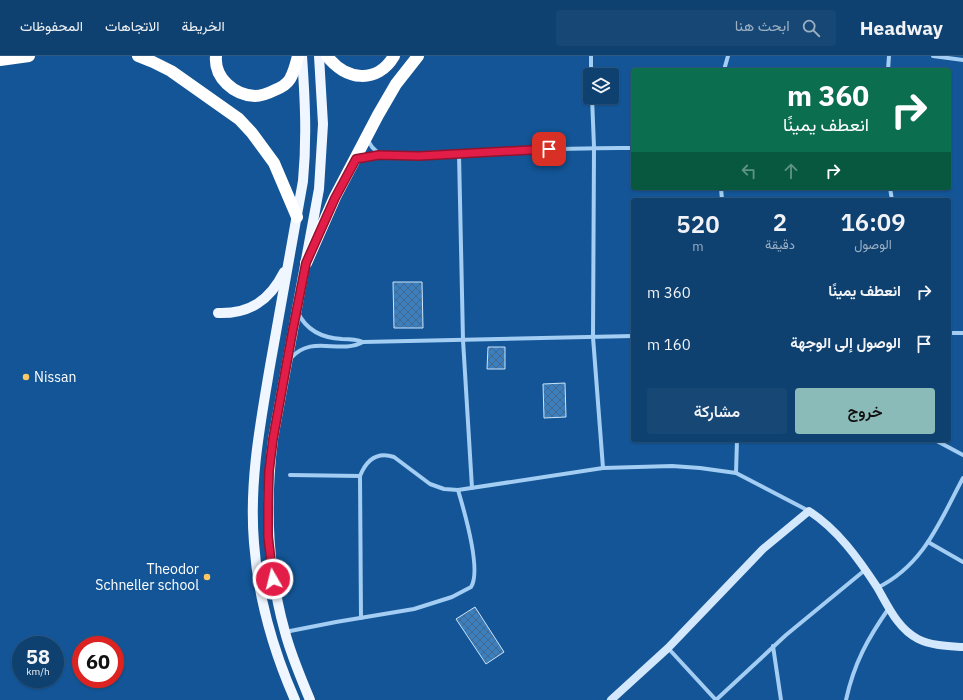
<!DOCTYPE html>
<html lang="ar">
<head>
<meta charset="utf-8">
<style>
	:root { --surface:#0e4070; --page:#174775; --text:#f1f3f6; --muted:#9bafc3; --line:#2e5983; --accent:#8bbbb9 }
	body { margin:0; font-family:"IBM Plex Sans",Vazirmatn,sans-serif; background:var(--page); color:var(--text); direction:rtl; height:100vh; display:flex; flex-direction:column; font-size:15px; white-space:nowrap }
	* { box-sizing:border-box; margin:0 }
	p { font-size:13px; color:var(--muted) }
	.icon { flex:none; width:22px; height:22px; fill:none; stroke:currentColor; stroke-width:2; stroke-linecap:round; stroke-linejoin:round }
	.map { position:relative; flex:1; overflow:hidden; direction:ltr }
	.panel { position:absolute; left:631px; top:142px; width:320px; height:244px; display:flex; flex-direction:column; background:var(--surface); border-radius:4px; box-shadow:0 1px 3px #0004,0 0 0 1px var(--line); direction:rtl }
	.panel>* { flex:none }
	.guide { position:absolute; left:631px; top:12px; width:320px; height:122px; border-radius:4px; box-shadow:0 1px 3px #0004,0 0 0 1px var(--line); direction:rtl; background:#0b6e4f; color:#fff; overflow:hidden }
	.fabs { position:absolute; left:583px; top:12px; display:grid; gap:8px }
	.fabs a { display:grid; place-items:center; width:36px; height:36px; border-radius:4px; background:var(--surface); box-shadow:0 1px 3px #0004,0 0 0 1px var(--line); font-size:20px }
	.speed { position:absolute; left:12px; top:580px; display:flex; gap:8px; font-size:20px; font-weight:700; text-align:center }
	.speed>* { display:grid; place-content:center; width:52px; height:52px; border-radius:50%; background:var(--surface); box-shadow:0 1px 3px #0004,0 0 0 1px var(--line); line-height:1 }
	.speed small { font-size:10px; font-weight:400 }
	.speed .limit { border:6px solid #d22; background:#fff; color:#111 }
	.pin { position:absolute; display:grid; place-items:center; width:34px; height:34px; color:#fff; margin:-17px; border-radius:8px; box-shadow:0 2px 6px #0006 }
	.me { position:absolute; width:44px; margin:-22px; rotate:352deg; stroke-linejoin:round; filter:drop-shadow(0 0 3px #0008) }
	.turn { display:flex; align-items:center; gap:14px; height:84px; padding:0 16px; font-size:18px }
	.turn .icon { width:52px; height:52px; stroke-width:2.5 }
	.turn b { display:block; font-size:28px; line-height:34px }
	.lanes { display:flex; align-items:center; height:38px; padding:0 16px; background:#0003; justify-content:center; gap:20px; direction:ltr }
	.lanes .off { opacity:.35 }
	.eta { display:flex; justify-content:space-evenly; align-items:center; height:68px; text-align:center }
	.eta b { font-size:24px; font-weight:600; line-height:28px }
	.primary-button { display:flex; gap:8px; margin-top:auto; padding:8px 16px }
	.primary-button a { flex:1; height:46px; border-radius:4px; background:var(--accent); color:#111; font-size:16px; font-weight:600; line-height:46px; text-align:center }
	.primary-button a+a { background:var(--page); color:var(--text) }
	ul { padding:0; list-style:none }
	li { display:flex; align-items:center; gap:12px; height:52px; padding:0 16px }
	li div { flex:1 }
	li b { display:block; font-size:15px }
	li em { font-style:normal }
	header { display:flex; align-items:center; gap:24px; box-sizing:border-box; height:56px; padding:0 20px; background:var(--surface); border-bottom:1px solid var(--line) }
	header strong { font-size:19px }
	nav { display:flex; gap:22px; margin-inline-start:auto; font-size:14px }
	.search { width:280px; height:36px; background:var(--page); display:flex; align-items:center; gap:10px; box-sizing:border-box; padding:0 14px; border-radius:4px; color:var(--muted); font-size:15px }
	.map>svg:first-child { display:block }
</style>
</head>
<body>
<header>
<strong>Headway</strong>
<div class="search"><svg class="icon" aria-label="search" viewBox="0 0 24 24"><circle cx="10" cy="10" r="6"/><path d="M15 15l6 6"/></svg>ابحث هنا</div>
<nav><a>الخريطة</a><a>الاتجاهات</a><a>المحفوظات</a></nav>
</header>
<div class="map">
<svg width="963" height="644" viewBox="0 0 963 644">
	<defs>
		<pattern id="building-cross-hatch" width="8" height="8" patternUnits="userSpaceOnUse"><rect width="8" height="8" fill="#3c7fbe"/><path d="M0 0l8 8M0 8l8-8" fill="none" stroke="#43688b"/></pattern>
	</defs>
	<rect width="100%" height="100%" fill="#135596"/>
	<!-- building -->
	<g fill="url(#building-cross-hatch)" stroke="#cbe5fd">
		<polygon points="393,226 422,226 423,272 394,272"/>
		<polygon points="488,291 505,291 505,313 487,313"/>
		<polygon points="565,327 566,361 544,362 543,328"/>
		<polygon points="475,551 504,596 486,608 456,563"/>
	</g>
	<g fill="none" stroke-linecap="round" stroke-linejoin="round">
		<!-- street -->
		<g stroke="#a3cdf3" stroke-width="4">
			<polyline points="591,0 591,19"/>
			<polyline points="933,0 963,4"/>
			<polyline points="724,14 728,0"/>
			<polyline points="888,14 889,0"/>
			<polyline points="592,41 594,91 593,281 603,412"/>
			<polyline points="367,83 372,91 379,98"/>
			<polyline points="459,98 463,284 472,432"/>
			<path d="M358 102C384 96 411 101 437 99 503 96 568 91 633 92"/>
			<polyline points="721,132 722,144"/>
			<polyline points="890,132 892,144"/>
			<path d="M298 257C307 275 322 282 342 283 349 283 356 283 363 286L633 280"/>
			<polyline points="949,277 963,277"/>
			<path d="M291 302C312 278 339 299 363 286"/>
			<polyline points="935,384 963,399"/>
			<polyline points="736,417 737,384"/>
			<polyline points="290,419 360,420"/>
			<polyline points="928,486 963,506"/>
			<path d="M877 532C924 509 940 465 963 422"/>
			<path d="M361 562 360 420C366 405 376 395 394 401L430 428 444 433 458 434 603 412 672 410 700 412 736 417 809 455"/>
			<path d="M285 576 336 566 414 553 452 541 471 531C482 514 464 454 458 434"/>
			<polyline points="773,590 781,644"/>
			<polyline points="668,592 716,644"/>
			<polyline points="716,644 786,579 865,514"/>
			<path d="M846 644C854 607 868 582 889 552"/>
		</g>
		<!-- secondary -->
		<path stroke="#d3e8fc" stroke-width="8" d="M611 644 668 592 763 493 809 455C838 474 858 502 877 531 888 550 898 573 918 583 932 590 948 590 963 591"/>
		<!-- primary -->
		<g stroke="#eff6ff" stroke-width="10">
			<path d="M218 257C250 258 270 244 284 216"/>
			<path d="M295 644C273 594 258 541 254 487 249 427 260 369 270 310 281 248 292 187 303 125 307 82 305 43 302 0"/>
			<path d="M310 644C301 622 291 599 285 576 267 512 265 448 273 383L319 133 323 68 319 0"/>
		</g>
		<!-- highway -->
		<g stroke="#fff" stroke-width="12">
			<polyline points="138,0 153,6 171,15 239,63 252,77 274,107 297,161"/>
			<path d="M216 0C214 22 234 39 255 40 262 40 269 37 275 34 280 32 287 28 290 23 294 16 296 8 298 0"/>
			<path d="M327 0C345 24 377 29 394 0"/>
			<polyline points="0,4 29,0"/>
			<polyline points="306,207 335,141 378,59 396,28 418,0"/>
		</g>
	</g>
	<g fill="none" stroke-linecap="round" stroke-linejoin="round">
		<!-- route casing -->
		<g stroke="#92132f" stroke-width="10">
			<polyline id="route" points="273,523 268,480 268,448 269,415 273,383 292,278 306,207 335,142 356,103 379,99 419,100 549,93"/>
		</g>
		<!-- route -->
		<use href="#route" stroke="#e11d48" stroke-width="7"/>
	</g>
	<!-- markers -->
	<g fill="#ffc865" stroke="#135596" stroke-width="1.5">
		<circle cx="26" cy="321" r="4"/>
		<circle cx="207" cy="521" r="4"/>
	</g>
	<g text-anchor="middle" stroke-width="4" stroke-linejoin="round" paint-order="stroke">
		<!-- poi labels -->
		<g font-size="14" fill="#fff" stroke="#135596" text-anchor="start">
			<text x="34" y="326">Nissan</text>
			<text x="199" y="518" text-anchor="end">Theodor<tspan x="199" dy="16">Schneller school</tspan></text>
		</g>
	</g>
</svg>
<div class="fabs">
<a><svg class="icon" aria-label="layers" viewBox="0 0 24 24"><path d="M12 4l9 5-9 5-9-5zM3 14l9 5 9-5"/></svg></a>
</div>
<div class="speed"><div>58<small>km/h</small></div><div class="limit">60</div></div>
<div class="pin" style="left:549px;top:93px;background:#d93025"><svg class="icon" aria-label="arrive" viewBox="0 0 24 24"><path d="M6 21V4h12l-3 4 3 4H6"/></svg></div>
<svg class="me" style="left:273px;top:523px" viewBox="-20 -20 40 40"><circle r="17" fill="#e11d48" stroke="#fff" stroke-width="3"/><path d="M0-11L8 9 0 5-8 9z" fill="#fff"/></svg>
<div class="guide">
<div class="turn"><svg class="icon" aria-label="right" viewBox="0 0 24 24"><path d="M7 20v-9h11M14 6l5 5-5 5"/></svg><div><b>360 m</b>انعطف يمينًا</div></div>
<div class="lanes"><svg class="icon off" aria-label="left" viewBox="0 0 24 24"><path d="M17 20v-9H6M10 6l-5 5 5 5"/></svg><svg class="icon off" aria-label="ahead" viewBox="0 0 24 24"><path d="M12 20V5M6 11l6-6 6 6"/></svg><svg class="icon" aria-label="right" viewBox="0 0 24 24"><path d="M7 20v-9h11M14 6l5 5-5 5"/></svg></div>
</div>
<section class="panel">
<div class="eta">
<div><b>16:09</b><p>الوصول</p></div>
<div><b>2</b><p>دقيقة</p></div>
<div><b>520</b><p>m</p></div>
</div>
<ul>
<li><svg class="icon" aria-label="right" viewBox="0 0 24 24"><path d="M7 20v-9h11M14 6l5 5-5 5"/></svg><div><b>انعطف يمينًا</b></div><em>360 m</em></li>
<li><svg class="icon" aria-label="arrive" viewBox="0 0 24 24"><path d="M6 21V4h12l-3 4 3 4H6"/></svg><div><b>الوصول إلى الوجهة</b></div><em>160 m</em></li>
</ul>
<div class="primary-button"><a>خروج</a><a>مشاركة</a></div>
</section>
</div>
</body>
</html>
